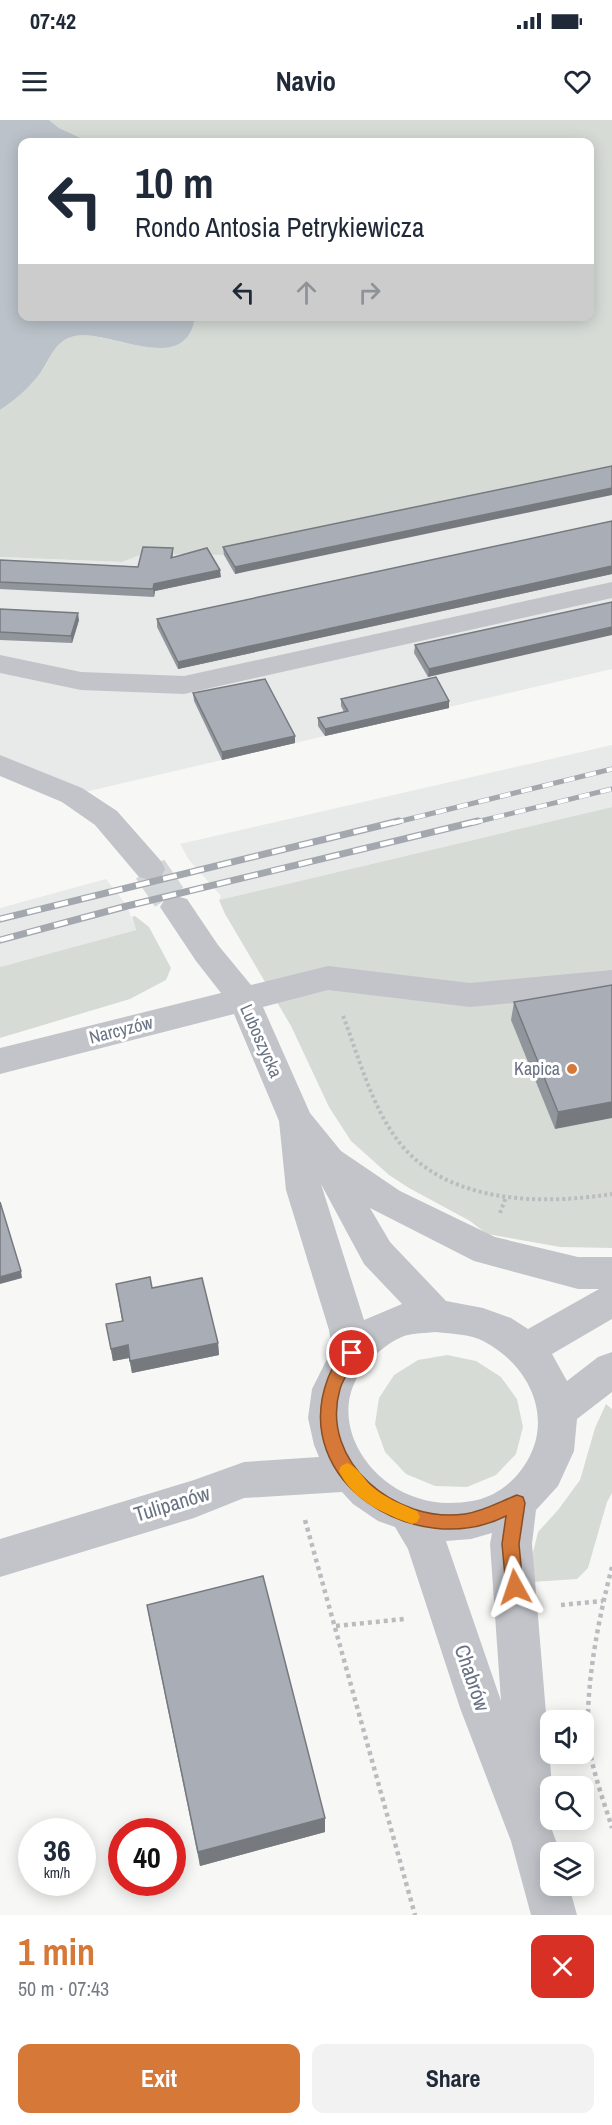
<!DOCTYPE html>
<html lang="en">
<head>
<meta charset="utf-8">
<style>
	:root { --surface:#fff; --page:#f2f2f3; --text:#1f2937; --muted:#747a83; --accent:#d57838 }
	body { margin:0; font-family:"Archivo Narrow",sans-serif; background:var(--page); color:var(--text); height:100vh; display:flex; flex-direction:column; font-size:22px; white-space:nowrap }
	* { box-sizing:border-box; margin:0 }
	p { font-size:20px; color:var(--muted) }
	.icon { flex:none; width:33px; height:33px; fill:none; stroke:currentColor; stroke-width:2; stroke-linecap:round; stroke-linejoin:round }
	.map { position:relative; height:1795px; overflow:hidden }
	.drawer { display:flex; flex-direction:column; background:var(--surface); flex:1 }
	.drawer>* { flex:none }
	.guide { position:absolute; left:18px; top:18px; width:576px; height:183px; border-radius:12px; box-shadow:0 3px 15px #0003; background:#fff; color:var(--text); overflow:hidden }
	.buttons { position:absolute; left:540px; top:1590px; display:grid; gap:12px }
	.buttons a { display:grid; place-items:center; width:54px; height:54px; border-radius:12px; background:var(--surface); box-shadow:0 3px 15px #0003; font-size:30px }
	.speed { position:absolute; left:18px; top:1698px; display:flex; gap:12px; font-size:30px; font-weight:700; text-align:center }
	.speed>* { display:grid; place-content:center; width:78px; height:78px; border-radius:50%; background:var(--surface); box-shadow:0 3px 15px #0003; line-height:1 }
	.speed small { font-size:15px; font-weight:400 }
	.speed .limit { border:9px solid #d22; background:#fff; color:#111 }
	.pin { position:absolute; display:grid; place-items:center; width:51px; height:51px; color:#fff; margin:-26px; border:3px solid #fff; border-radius:50%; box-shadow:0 2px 6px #0007 }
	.me { position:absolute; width:66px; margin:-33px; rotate:355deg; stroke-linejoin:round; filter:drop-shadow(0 0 4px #0008) }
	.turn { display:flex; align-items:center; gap:21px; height:126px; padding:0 18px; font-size:27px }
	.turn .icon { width:78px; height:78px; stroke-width:2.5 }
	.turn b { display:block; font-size:42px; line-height:51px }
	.lanes { display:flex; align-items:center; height:57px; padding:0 18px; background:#0003; justify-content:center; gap:30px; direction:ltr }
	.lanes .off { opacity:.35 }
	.round { display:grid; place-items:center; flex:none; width:63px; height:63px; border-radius:12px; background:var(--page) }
	.head { display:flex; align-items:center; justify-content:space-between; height:102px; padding:0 18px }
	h1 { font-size:36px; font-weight:700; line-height:45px; color:var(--accent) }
	.cta { display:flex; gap:12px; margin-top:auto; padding:12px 18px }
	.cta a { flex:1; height:69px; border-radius:12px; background:var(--accent); color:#fff; font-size:24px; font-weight:700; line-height:69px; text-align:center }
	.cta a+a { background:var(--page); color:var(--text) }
	.status { display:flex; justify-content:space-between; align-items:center; height:42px; padding:0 30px; background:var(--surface); direction:ltr }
	.status svg { height:16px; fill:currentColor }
	header { display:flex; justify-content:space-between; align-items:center; height:78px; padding:0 18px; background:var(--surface); font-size:27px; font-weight:700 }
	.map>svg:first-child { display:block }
</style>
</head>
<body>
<div class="status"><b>07:42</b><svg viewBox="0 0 49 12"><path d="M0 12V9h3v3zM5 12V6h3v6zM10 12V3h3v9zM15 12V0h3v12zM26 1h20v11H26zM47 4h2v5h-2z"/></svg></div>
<header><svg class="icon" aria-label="menu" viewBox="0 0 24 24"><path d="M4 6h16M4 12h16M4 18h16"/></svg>Navio<svg class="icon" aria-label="heart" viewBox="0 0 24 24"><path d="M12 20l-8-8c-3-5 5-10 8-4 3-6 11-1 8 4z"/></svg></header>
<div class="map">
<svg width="612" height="1795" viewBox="0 0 612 1795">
	<rect width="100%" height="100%" fill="#f7f8f5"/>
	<!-- built -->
	<g fill="#e8e9e9">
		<polygon points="612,353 612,549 72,675 0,645 0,437 122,442 143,434 224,435"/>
		<polygon points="612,625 612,687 219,780 221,776 189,740 180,724"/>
		<polygon points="106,759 127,786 136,810 0,847 0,788"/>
	</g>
	<!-- green -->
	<g fill="#d6dcd5">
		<path d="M49 0H612V353L224 435 143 434 122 442 0 437V290C14 280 30 265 41 252 52 238 54 220 75 216 110 209 186 258 195 196H590V22H90L59 8Z"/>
		<polygon points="612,687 612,1128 560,1127 487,1114 470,1101 409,1068 389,1055 351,1021 329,987 291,906 225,794 219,780"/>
		<polygon points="135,796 149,807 171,848 166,860 130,879 0,918 0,847 136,810 132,797"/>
		<polygon points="447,1235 476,1241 501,1257 517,1279 523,1307 516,1334 496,1355 467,1367 435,1366 406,1354 385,1332 375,1304 379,1278 394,1255 418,1240"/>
		<polygon points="606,1284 612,1289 612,1373 607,1382 588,1448 577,1459 531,1462 533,1432 538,1412 558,1390 580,1360 595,1308"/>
	</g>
	<!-- water -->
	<path fill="#bbc2c9" d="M0 0H49L59 8 90 22H22V196L195 197C186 258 110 209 75 216 55 220 51 238 41 252 30 267 15 280 0 290Z"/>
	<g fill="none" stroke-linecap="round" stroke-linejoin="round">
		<!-- minor-tunnel -->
		<polyline stroke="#d4d7d9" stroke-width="34" stroke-dasharray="34 16" stroke-linecap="butt" points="150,749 176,787"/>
		<!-- path-far1 -->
		<g stroke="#babcbf" stroke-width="4" stroke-dasharray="3 3" stroke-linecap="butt">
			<path d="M343 896C359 937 371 986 399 1022 447 1084 542 1085 612 1074"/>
			<polyline points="500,1093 506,1077"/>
		</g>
		<!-- path -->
		<g stroke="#babcbf" stroke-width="4.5" stroke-dasharray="4 4" stroke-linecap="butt">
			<polyline points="305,1400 415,1795"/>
			<path d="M612 1447C598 1500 581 1584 591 1637 596 1661 605 1685 612 1708"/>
			<polyline points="561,1485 603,1481"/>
			<polyline points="336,1506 404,1499"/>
		</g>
		<!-- minor -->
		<g fill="#c2c4c9" fill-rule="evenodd">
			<polygon points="612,462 612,478 184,574 81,570 0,553 0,535 81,552 184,556"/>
			<polygon points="0,635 82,668 117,691 161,741 165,749 161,757 150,760 139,757 95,705 62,682 0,656"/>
			<path d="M176 776 187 779 218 825 251 865 328 846 470 863 612 850V874L470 887 328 870 263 887 310 993 341 1031 400 1071 495 1117 578 1137H612V1199L552 1234 567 1261 598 1237 612 1232V1272L577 1299 574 1331 558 1366 536 1390 532 1424 552 1666 548 1699 560 1732H550V1766H569L577 1795H531L511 1721 460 1588 408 1429 395 1407 378 1401 353 1384 342 1372 244 1378 194 1398 0 1457V1419L194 1360 244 1342 319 1337 314 1325 308 1298 312 1269 332 1229 329 1210 286 1070 279 1001 234 894 0 954V928L221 873 196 841 160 787 165 779ZM321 1064 364 1144 402 1184 364 1200ZM370 1088 474 1141 578 1169H599L528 1209 511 1198 483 1188 446 1181 390 1122ZM436 1212C452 1214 471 1214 485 1222 535 1249 557 1308 518 1354 506 1368 490 1378 472 1381 455 1384 434 1384 418 1378 362 1361 323 1291 368 1243 377 1232 391 1221 404 1216 414 1213 426 1213 436 1212ZM492 1413 490 1424 501 1581 446 1421 471 1419Z"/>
		</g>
		<!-- rail-far1 casing -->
		<g stroke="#a3a7ae" stroke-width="5">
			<g id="rail-far1">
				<polyline points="393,703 612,649"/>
				<polyline points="472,703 612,669"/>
			</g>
		</g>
		<!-- rail casing -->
		<g stroke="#a3a7ae" stroke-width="7">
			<g id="rail">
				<polyline points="0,799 399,701"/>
				<polyline points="0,820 127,786 478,701"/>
			</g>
		</g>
		<!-- rail-far1 -->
		<use href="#rail-far1" stroke="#fff" stroke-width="4" stroke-dasharray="11" stroke-linecap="butt"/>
		<!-- rail -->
		<use href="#rail" stroke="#fff" stroke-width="4.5" stroke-dasharray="14" stroke-linecap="butt"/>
	</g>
	<!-- wall -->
	<g fill="#91969d">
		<polygon points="612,346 235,454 224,435 223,427"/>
		<polygon points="612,401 612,454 178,549 157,507 157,499"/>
		<polygon points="173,428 173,437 221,457 155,471 154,477 0,469 0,440 138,447"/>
		<polygon points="612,482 428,557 414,533 415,525"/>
		<polygon points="0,489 79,500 72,523 0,520"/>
		<polygon points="193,573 295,623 222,640 194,581"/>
		<polygon points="341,579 449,581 449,588 325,616 318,606 318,598 344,592 341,586"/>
		<polygon points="612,865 555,1009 511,900 514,882"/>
		<polygon points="116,1164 152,1168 218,1223 219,1235 132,1253 129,1238 113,1241 106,1204 122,1201"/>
		<polygon points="147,1485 325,1698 325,1712 200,1746 150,1502"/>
	</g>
	<!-- shaded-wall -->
	<g fill="#767a7f">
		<polygon points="612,368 612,375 235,454 235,447"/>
		<polygon points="612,446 612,454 178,549 178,542"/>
		<polygon points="220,450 221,457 155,471 154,477 153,469 154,464"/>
		<polygon points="78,493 79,500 72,523 71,516"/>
		<polygon points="612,507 612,515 428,557 429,549"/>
		<polygon points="449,581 449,588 325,616 325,609"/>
		<polygon points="295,616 295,623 222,640 222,632"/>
		<polygon points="612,982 612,998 555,1009 558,992"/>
		<polygon points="21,1151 22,1158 0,1164 0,1157"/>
		<polygon points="218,1223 219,1235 132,1253 130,1241"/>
		<polygon points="128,1225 129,1238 113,1241 111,1229"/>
		<polygon points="325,1698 325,1712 200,1746 198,1732"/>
	</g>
	<!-- building -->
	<g fill="#a9aeb6" stroke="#767a7f" stroke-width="1.5">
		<polygon points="612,346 612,368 235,447 223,427"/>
		<polygon points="612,401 612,446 178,542 157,499"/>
		<polygon points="143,427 173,428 171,438 207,428 220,450 154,464 153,469 0,462 0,440 138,447"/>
		<polygon points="612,482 612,507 429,549 415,525"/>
		<polygon points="0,489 78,493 71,516 0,512"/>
		<polygon points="436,557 449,581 325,609 318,598 348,591 341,579"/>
		<polygon points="265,559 295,616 222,632 193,573"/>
		<polygon points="612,865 612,982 558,992 514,882"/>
		<polygon points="0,1082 21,1151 0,1157"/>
		<polygon points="150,1157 152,1168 202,1158 218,1223 130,1241 128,1225 111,1229 106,1204 123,1201 116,1164"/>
		<polygon points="263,1456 325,1698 198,1732 147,1485"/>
	</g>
	<!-- route -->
	<path fill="#d57838" stroke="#8a4e24" stroke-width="1.5" d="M352 1226 357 1228 360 1233C354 1246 344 1255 340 1269 319 1342 396 1404 465 1394 484 1391 499 1382 517 1375L523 1377 525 1383 519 1424 523 1467 521 1473 515 1475 509 1473 506 1467 502 1424 506 1396C417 1441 288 1363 328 1258 333 1247 340 1230 352 1226Z"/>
	<!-- slow -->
	<path fill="#f59e0b" d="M347 1343C358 1347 363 1358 371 1366 385 1378 401 1384 417 1391L420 1397 417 1402 412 1404C384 1394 352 1380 339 1351L341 1346Z"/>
	<!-- markers -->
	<circle fill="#d57838" stroke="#fff" stroke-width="2" cx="572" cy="949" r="6"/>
	<g text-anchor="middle" stroke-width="6" stroke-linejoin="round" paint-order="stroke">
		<!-- street labels -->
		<g font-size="18" fill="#697384" stroke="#fff">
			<text transform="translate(121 910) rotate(-14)" y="6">Narcyzów</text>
			<text transform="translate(261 921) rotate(66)" y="6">Luboszycka</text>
		</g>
		<!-- poi labels -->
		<g font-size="18" fill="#697384" stroke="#fff" text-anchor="end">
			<text x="560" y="955">Kapica</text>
		</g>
		<!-- near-street labels -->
		<g font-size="21" fill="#697384" stroke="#fff">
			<text transform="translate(172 1384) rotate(-17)" y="7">Tulipanów</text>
			<text transform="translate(472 1558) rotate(71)" y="7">Chabrów</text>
		</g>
	</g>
</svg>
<div class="buttons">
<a><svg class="icon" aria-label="sound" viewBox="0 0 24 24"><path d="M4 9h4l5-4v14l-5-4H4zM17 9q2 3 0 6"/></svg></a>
<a><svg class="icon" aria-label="search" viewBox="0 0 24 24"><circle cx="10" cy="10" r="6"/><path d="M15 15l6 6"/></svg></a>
<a><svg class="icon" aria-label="layers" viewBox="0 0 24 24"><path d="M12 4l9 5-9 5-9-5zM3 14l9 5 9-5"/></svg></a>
</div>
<div class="speed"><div>36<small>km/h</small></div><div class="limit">40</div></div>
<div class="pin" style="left:352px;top:1233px;background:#d93025"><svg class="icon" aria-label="arrive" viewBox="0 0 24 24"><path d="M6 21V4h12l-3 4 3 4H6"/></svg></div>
<svg class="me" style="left:515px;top:1467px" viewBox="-20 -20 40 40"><path d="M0-17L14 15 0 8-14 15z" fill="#d57838" stroke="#fff" stroke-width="4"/></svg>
<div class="guide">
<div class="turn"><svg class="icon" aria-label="left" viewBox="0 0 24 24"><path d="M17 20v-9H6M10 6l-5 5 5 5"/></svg><div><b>10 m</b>Rondo Antosia Petrykiewicza</div></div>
<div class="lanes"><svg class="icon" aria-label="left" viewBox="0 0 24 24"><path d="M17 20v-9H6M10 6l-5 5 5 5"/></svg><svg class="icon off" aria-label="ahead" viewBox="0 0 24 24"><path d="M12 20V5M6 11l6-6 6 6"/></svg><svg class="icon off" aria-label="right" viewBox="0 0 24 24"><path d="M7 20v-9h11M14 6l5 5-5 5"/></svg></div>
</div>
</div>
<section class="drawer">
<div class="head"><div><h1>1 min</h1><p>50 m · 07:43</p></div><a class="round" style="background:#d93025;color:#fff"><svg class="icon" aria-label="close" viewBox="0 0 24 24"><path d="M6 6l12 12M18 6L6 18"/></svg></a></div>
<div class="cta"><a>Exit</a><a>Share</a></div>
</section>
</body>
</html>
